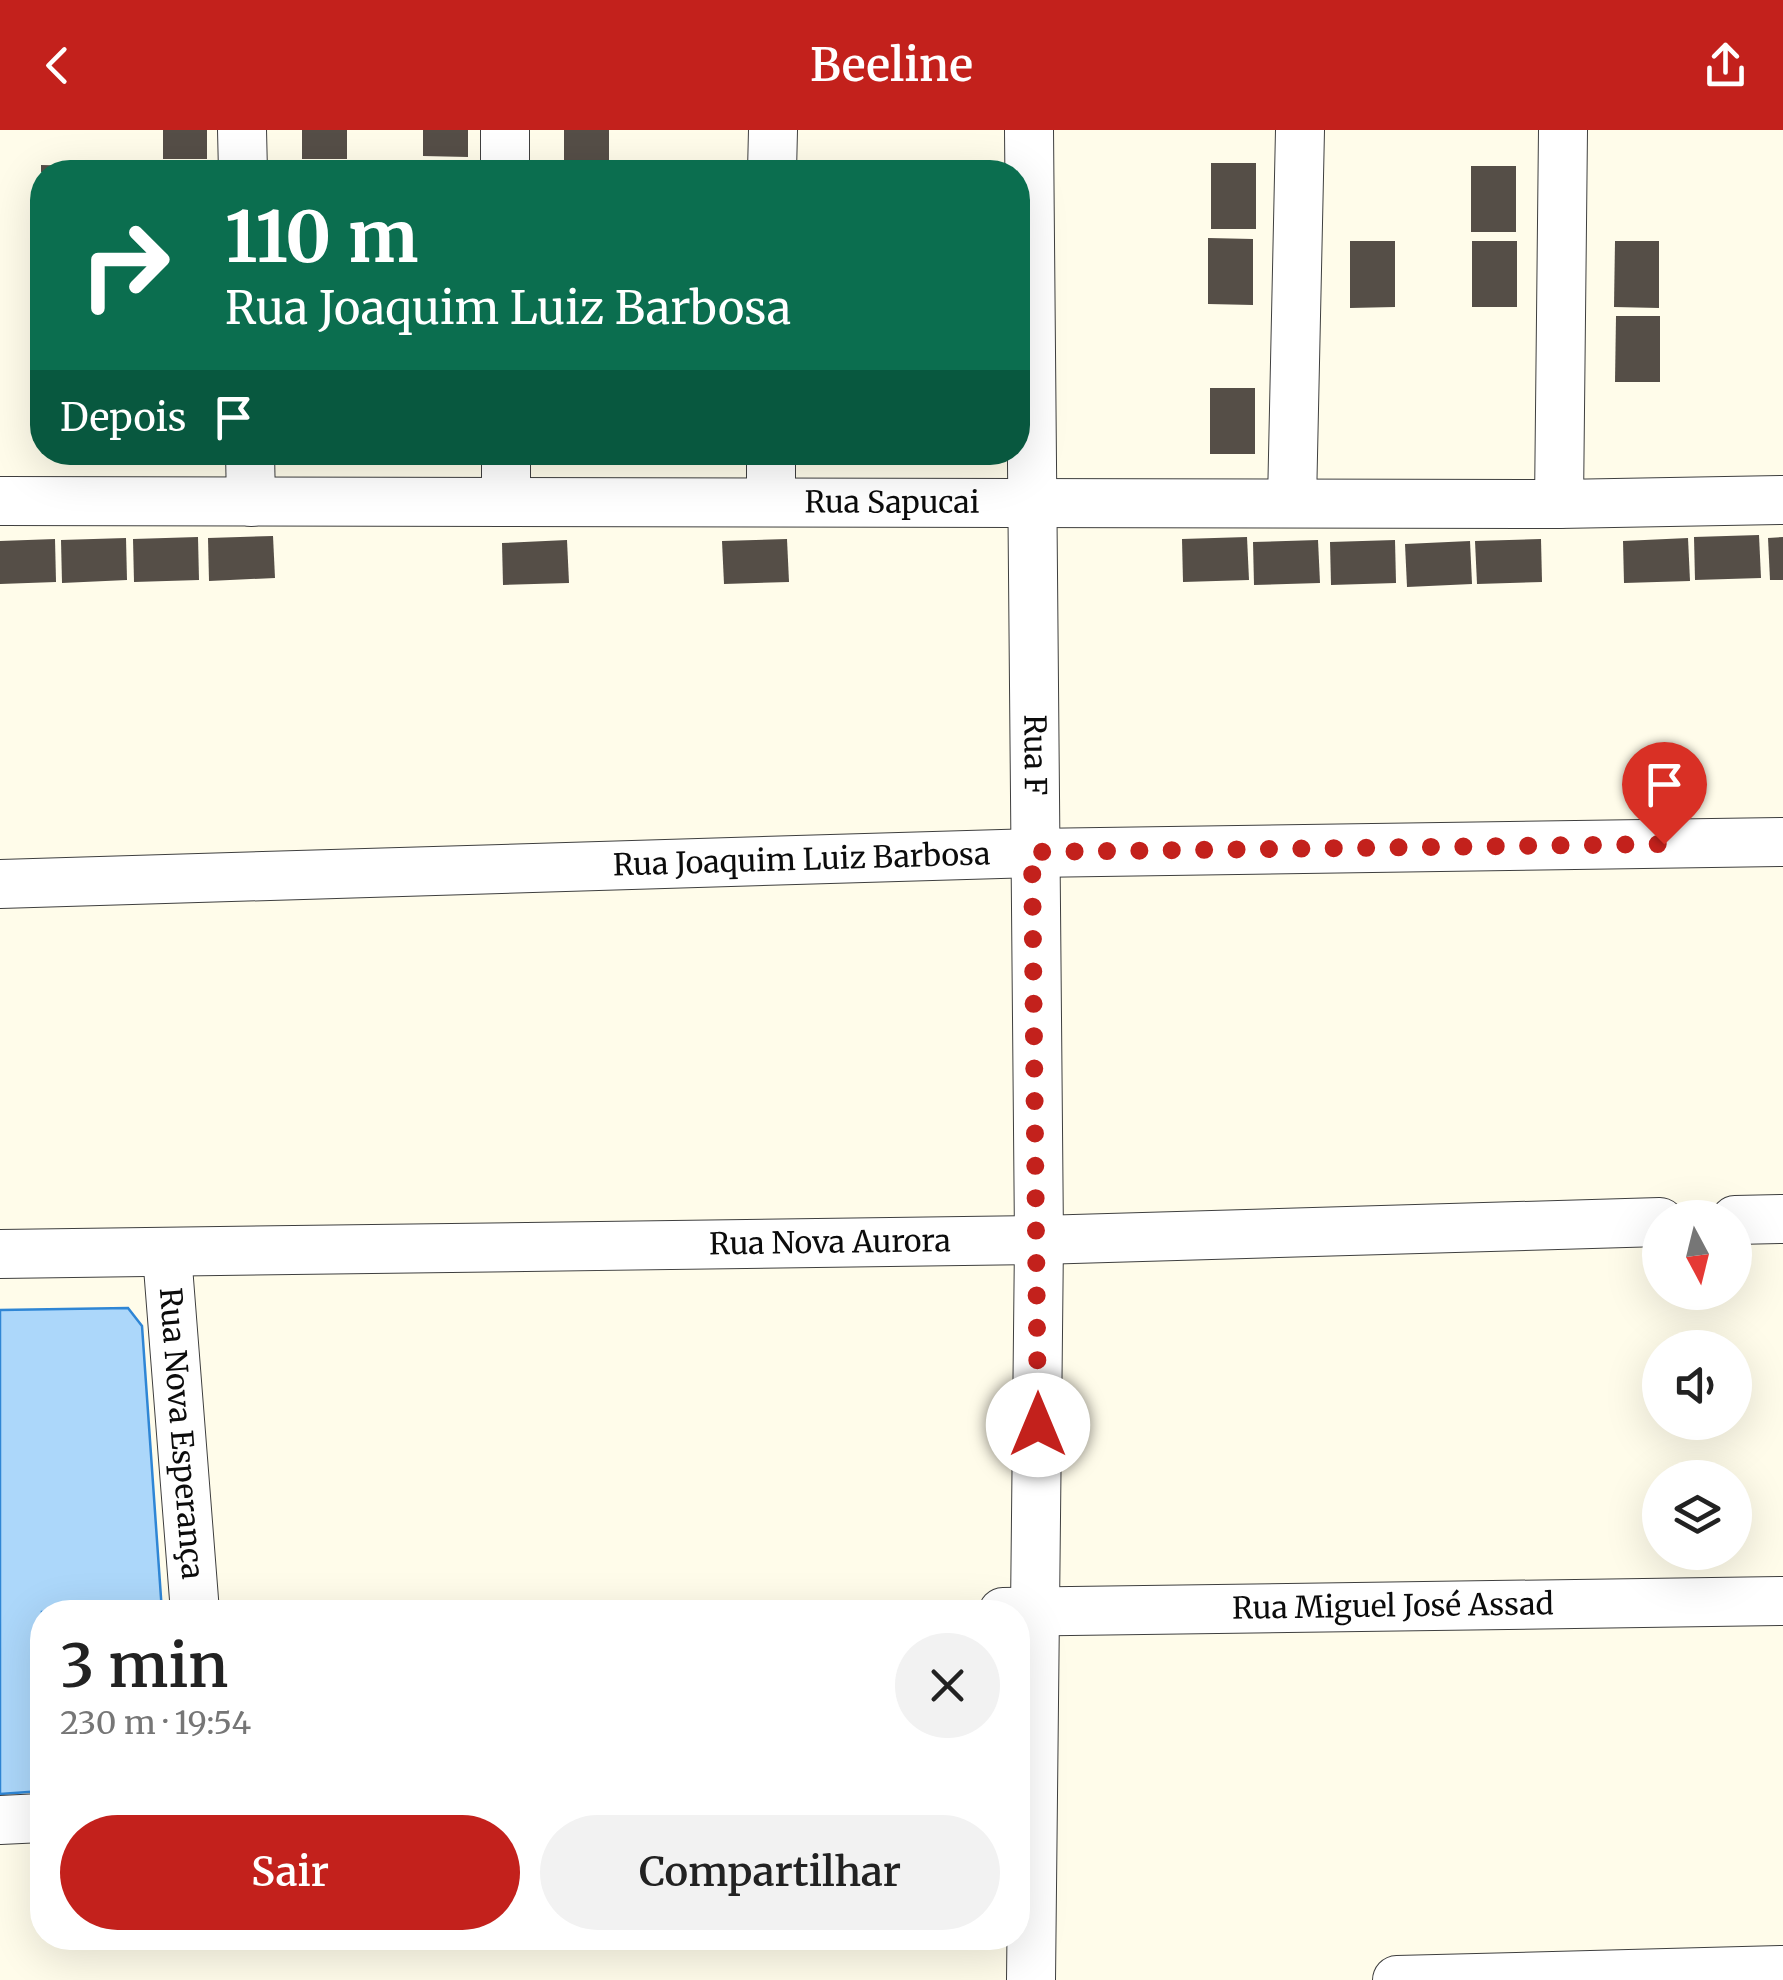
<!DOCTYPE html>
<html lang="pt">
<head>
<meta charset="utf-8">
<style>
	:root { --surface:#fff; --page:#f2f2f2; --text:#222; --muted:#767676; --accent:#c3211c }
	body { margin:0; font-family:Merriweather,serif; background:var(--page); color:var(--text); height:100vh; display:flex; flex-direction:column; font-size:38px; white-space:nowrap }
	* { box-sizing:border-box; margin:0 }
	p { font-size:32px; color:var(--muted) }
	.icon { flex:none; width:55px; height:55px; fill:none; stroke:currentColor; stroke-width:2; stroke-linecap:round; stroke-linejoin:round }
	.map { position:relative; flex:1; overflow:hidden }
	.side { position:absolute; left:30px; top:1470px; width:1000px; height:350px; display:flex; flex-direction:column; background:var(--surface); border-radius:40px; box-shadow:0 10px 40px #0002 }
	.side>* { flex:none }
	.banner { position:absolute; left:30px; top:30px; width:1000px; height:305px; border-radius:40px; box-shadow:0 10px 40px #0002; background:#0b6e4f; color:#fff; overflow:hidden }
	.needle { width:65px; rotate:173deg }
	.tools { position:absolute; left:1642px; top:1070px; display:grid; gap:20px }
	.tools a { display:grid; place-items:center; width:110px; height:110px; border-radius:50%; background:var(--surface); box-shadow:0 10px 40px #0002; font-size:50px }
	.pin { position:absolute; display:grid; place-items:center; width:85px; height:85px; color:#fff; margin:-102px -42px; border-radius:50% 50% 50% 0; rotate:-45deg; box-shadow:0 0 10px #0007 }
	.pin .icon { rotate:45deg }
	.me { position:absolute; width:110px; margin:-55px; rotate:0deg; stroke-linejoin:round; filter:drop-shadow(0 0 8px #0008) }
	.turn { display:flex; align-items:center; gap:35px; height:210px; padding:0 30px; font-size:45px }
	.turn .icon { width:130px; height:130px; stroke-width:2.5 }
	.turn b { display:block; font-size:70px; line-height:85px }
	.then { display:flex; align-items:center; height:95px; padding:0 30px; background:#0003; gap:20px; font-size:38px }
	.round { display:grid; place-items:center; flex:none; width:105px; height:105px; border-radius:52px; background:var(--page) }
	.head { display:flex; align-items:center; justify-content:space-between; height:170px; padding:0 30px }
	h1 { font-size:60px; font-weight:600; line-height:75px }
	.cta { display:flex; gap:20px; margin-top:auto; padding:20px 30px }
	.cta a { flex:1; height:115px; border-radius:60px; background:var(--accent); color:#fff; font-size:40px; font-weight:600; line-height:115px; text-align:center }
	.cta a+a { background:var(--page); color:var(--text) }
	header { display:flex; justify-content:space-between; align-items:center; height:130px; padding:0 30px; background:var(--accent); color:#fff; font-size:45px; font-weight:600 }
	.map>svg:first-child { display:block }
</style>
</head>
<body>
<header><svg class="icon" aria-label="back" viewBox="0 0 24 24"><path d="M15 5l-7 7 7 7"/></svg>Beeline<svg class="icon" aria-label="share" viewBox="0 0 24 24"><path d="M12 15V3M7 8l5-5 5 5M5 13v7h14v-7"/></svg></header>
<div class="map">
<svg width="1783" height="1850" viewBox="0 0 1783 1850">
	<rect width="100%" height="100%" fill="#fffcea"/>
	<!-- water -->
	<polygon fill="#acd7fa" stroke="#2f86d5" stroke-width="2.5" points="128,1178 142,1196 162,1482 42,1482 42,1661 0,1664 0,1180"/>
	<!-- building -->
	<g fill="#554e47">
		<rect x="163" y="0" width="44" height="29"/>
		<rect x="302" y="0" width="45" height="29"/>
		<polygon points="423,0 468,0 468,27 423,26"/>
		<rect x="564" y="0" width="45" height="31"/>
		<rect x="1211" y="33" width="45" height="66"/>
		<polygon points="41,35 86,36 86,42 41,42"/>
		<rect x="303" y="36" width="45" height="6"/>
		<rect x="1471" y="36" width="45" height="66"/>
		<polygon points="1208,108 1253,109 1253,175 1208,174"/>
		<polygon points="1350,111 1395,111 1395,177 1350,178"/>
		<rect x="1472" y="111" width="45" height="66"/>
		<polygon points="1615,111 1659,111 1659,178 1614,177"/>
		<polygon points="1616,186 1660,186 1660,252 1615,252"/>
		<rect x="1210" y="258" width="45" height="66"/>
		<polygon points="1759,405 1761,448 1695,450 1694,407"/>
		<polygon points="273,406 275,448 209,451 208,408"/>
		<polygon points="198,407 199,450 134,452 133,409"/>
		<polygon points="1247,407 1249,450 1183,452 1182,409"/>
		<polygon points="1783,407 1783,450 1770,450 1768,408"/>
		<polygon points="126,408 127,450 62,453 61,410"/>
		<polygon points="1688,408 1690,451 1624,453 1623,411"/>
		<polygon points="55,409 56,452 0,454 0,411"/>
		<polygon points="787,409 789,452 724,454 722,411"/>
		<polygon points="1541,409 1542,452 1477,454 1475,411"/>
		<polygon points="567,410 569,453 503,455 502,413"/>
		<polygon points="1318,410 1320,453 1254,455 1253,412"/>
		<polygon points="1395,410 1396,453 1331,455 1330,412"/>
		<polygon points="1470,411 1472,454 1407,457 1405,414"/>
	</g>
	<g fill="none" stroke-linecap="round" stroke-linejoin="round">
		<!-- minor casing -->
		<g stroke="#3f3f3f" stroke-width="50">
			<g id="minor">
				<polyline points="242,0 243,42"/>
				<polyline points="505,0 505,42"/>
				<path id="s1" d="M1029 0 1039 1110 1031 1850"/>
				<polyline points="772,42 773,0"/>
				<polyline points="250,322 251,372"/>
				<polyline points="506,322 506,372"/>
				<path id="s2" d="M0 371 1559 374 1783 370"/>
				<polyline points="771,371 771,322"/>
				<polyline points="1292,372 1300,0"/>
				<polyline points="1559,374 1563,0"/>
				<path id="s3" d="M0 754 1032 723 1783 712"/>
				<polyline points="1735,1090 1783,1089"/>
				<path id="s4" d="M0 1124 1039 1110 1660 1092"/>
				<path id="s5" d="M167 1124 195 1482"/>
				<path id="s6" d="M1003 1482 1783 1471"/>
				<polyline points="0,1690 42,1688"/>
				<polyline points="1397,1850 1783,1840"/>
			</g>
		</g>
		<!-- minor -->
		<use href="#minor" stroke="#fff" stroke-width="48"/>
	</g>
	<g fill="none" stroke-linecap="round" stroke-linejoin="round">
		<!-- route -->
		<polyline stroke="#c3211c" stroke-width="18" stroke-dasharray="0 32.4" points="1038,1295 1032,722 1664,714"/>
	</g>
	<g text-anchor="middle" stroke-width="10" stroke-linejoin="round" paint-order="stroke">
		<!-- street labels -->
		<g font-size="30" fill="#0c0c0c" stroke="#fff">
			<text dy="10" stroke="none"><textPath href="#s2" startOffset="892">Rua Sapucai</textPath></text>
			<text dy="10" stroke="none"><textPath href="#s1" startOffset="625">Rua F</textPath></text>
			<text dy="10" stroke="none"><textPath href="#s3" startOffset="802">Rua Joaquim Luiz Barbosa</textPath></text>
			<text dy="10" stroke="none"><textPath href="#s4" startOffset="830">Rua Nova Aurora</textPath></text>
			<text dy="10" stroke="none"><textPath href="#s5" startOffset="180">Rua Nova Esperança</textPath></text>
			<text dy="10" stroke="none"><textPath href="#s6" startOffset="390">Rua Miguel José Assad</textPath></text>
		</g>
	</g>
</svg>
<div class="tools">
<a><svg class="needle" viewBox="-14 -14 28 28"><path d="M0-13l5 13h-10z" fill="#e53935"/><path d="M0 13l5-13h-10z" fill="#767676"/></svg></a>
<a><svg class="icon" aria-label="sound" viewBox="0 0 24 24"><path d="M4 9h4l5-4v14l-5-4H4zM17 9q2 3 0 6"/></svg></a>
<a><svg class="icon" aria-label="layers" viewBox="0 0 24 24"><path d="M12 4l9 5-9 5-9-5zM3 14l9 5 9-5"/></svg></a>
</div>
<div class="pin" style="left:1664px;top:714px;background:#d93025"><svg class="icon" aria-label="arrive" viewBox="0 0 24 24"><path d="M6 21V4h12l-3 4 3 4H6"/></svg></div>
<svg class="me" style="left:1038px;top:1295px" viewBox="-20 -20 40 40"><circle r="19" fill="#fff"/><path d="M0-13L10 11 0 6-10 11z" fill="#c3211c"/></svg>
<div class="banner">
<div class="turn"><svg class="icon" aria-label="right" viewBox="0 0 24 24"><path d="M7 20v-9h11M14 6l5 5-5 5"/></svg><div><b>110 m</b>Rua Joaquim Luiz Barbosa</div></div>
<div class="then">Depois<svg class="icon" aria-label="arrive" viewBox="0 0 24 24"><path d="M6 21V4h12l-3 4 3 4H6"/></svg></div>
</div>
<section class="side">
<div class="head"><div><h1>3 min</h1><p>230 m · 19:54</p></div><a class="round"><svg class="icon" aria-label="close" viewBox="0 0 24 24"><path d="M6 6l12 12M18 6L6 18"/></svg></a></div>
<div class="cta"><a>Sair</a><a>Compartilhar</a></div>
</section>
</div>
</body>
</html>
